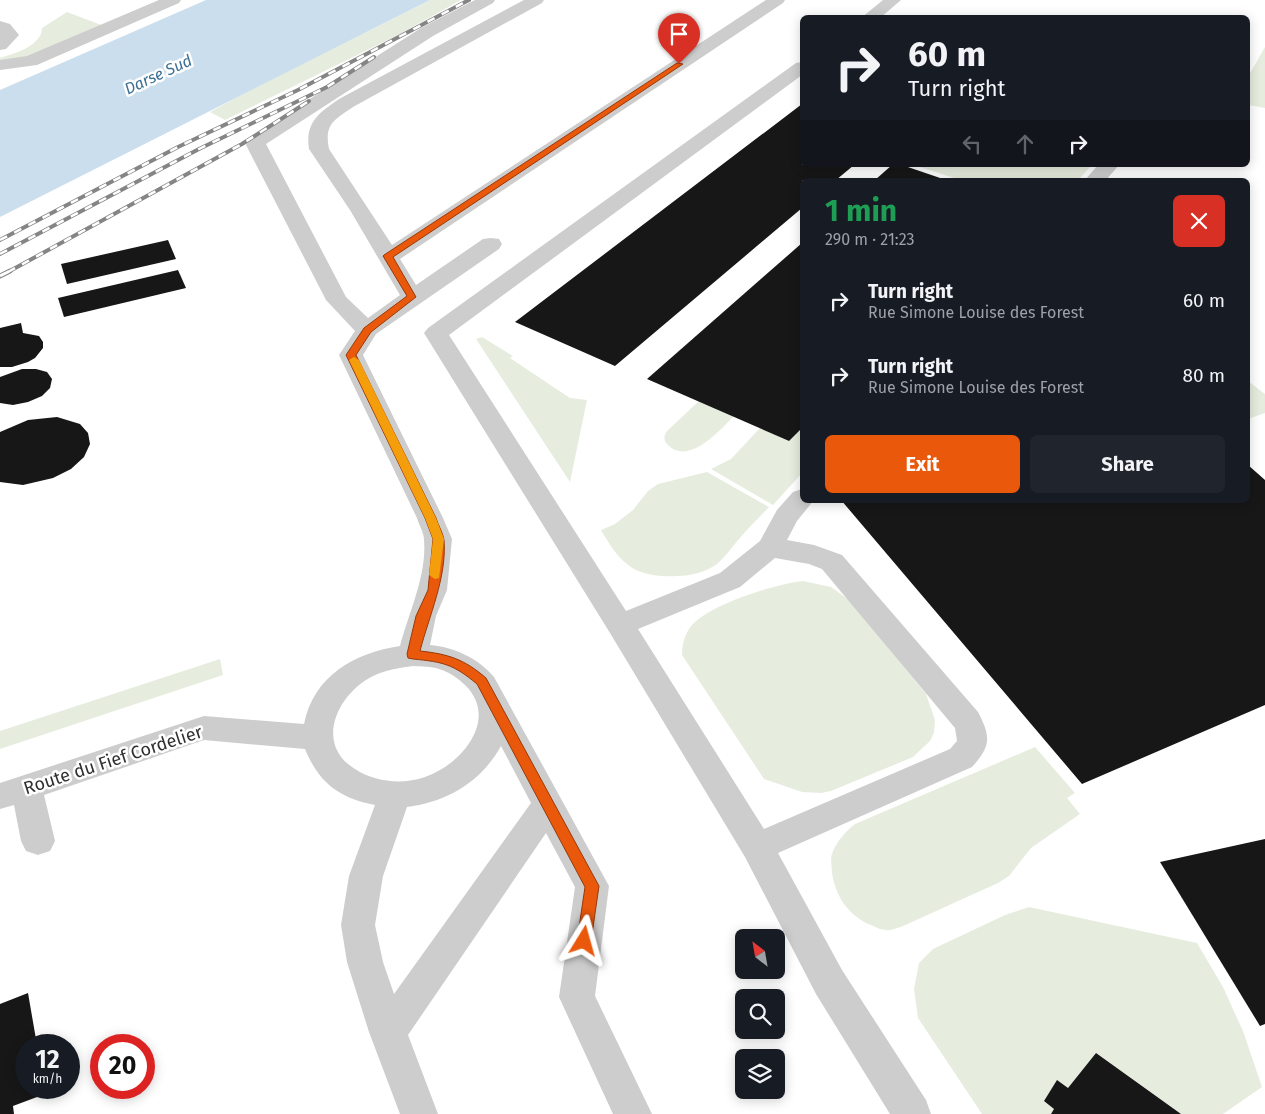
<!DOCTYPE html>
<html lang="en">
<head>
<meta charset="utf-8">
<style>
	:root { --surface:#171b24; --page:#20242c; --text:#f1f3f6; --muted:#9ea1a6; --accent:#ea580c }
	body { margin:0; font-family:"Fira Sans",sans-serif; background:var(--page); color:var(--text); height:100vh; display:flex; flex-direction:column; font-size:19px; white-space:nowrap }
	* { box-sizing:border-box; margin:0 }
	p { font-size:16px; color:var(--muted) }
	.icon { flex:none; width:28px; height:28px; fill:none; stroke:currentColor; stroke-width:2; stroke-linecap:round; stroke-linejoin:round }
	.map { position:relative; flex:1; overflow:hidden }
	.panel { position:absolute; left:800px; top:178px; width:450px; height:325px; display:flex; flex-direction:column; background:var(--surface); border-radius:8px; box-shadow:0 2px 12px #0003 }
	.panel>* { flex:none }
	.hud { position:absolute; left:800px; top:15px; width:450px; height:152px; border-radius:8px; box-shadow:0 2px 12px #0003; background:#171b24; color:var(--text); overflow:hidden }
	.needle { width:32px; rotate:329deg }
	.buttons { position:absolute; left:735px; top:929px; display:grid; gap:10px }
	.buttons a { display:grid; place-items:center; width:50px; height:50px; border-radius:8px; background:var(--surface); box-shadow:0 2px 12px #0003; font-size:25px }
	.speed { position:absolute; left:15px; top:1034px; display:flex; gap:10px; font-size:25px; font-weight:700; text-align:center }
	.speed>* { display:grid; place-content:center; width:65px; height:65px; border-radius:50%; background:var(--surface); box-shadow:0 2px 12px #0003; line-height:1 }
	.speed small { font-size:12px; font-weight:400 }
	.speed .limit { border:8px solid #d22; background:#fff; color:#111 }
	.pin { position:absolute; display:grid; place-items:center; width:42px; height:42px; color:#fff; margin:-51px -21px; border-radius:50% 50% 50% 0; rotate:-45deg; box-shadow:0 0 5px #0007 }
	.pin .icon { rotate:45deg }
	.me { position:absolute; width:55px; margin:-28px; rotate:8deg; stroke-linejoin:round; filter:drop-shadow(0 0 4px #0008) }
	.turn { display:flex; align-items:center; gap:18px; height:105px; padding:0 25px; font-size:22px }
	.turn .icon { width:65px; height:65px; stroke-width:2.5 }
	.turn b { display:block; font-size:35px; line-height:42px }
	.lanes { display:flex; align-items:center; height:48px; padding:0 25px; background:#0003; justify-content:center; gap:25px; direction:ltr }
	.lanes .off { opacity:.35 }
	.round { display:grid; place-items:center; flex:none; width:52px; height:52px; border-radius:8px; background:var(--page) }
	.headline { display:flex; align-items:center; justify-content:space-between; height:85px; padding:0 25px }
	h1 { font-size:30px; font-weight:700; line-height:38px; color:#1e9e55 }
	.cta { display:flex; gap:10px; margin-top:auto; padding:10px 25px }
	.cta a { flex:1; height:58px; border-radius:8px; background:var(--accent); color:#fff; font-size:20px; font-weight:700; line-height:58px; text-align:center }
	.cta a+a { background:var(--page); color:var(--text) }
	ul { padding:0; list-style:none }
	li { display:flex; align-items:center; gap:15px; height:75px; padding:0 25px }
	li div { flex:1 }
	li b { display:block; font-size:19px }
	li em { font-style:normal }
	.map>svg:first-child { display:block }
</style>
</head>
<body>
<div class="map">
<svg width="1265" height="1114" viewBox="0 0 1265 1114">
	<rect width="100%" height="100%" fill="#fff"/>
	<!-- green -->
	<g fill="#e6edde">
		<path d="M430 0H461L400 34 225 120 210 112C282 72 357 38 430 0Z"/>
		<path d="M67 12 104 26 32 58 0 62V58C15 53 33 49 41 34L42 28Z"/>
		<polygon points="1265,47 1265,108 1248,105 1248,77"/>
		<polygon points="914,165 1092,165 1078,180 960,180"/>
		<polygon points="482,337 513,356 510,358 570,398 587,400 570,482 476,339"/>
		<polygon points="1248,381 1265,394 1265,413 1248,419"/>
		<path d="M699 401 734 416C720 430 689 466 668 445 663 440 664 436 667 431Z"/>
		<polygon points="760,428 788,441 802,428 802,473 773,505 711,469 731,459"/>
		<path d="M707 472 769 507C760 517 749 527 740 538 732 547 726 556 717 564 706 572 691 576 677 576 635 578 621 565 601 530L615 524 633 510 648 491 658 484Z"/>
		<path d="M803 581 831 587 849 600 926 694 935 720 934 733 930 741 913 757 831 791 821 793 802 792 764 779 682 655C682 646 684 637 689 629 703 606 775 584 803 581Z"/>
		<polygon points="220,659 223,675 0,749 0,731"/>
		<path d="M1035 747 1075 793 1067 798 1080 814 1031 848 1009 876 998 883 901 927C896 928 891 931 886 930 880 930 874 926 868 924 847 913 836 897 832 873 832 867 830 859 832 854 836 842 846 831 855 824Z"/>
		<polygon points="1029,907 1197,943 1223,987 1243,1031 1262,1087 1223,1114 1181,1114 1096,1053 1068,1088 1057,1081 1044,1101 1054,1109 1051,1114 982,1114 918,1018 914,989 919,963 933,949 1005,915"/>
	</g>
	<!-- water -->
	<polygon fill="#cadeed" points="206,0 430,0 0,217 0,90"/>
	<!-- building -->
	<g fill="#171717">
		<polygon points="802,104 802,165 854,165 836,180 802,180 802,208 615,366 515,322"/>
		<polygon points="892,165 902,165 946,180 875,180"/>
		<polygon points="168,240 176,259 67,284 61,264"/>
		<polygon points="802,243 802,428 789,441 647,379"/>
		<polygon points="178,270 186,288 64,317 58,298"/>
		<polygon points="21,323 23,333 39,336 43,342 43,348 35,358 28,362 12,367 0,367 0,328"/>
		<polygon points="22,369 36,369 47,372 52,379 50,388 42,396 28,402 13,405 0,403 0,377"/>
		<polygon points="57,417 80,424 88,433 90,444 84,457 71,469 53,478 23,485 0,482 0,432 28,420"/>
		<polygon points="1248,465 1265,480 1265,705 1082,784 841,500 1248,500"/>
		<polygon points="1265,839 1265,1024 1260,1026 1160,862"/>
		<polygon points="28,993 37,1045 26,1045 26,1088 43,1088 45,1094 13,1106 14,1114 0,1114 0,1004"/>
		<polygon points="1096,1053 1181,1114 1051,1114 1054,1109 1044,1101 1057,1080 1068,1088"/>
	</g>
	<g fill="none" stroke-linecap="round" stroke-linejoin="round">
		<!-- minor -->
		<g fill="#cdcdcd" fill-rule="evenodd">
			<polygon points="159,0 181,0 179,3 37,65 0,70 0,60 27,56"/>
			<path d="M475 0H495L493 3 433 36 266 144 346 297 368 318 400 295 350 210 309 149C305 122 319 113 339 99L524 0H544L542 3 353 107C334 120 324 124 329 149L392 245 766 0H785L783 3 400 259 416 285 483 239 491 238 499 239 502 244 499 249 376 334 363 355 443 518 452 539 447 590 436 616 430 645C454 647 478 658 494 677L609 886 595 996 652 1114H613L559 997 575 887 546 833 408 1035 438 1114H400L369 1032 347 962 341 925 349 876 375 805C339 798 319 783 305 749L204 740 44 795 55 841 50 851 38 855 26 851 21 841 14 805 0 809V783L204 716 304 724C314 675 355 653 400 646 409 612 427 575 424 540 424 533 419 525 417 518L339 355 355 331 326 300 246 145 250 137 421 28ZM413 666C422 667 431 666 439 669 449 672 458 678 465 685 500 719 461 765 425 777 402 785 375 782 355 769 314 744 337 694 373 676 385 670 399 668 413 666ZM501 746 531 803 394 994 383 962 375 925 383 876 407 807C447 802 481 782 501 746Z"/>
			<polygon points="883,0 901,0 880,18 861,18"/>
			<polygon points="0,21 10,24 19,35 6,49 0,50"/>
			<path d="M802 62V75L449 335 626 611 720 573 760 541 777 510 793 492 802 489V500H814L797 521 787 540 814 545 842 555 978 712C991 737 991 746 972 767L778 853 842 970 926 1100 931 1114H890L816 994 745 857 610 633 424 333 428 328 796 63ZM775 558 809 564 822 569 955 728 957 741 950 749 764 829 638 629 740 587Z"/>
			<polygon points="1098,165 1119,165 1106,180 1085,180"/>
		</g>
		<!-- rail-far1 casing -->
		<g stroke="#858585" stroke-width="4">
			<g id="rail-far1">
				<polyline points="0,240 178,147 298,90 469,0"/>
				<polyline points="0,254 199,149 327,87 374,57"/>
				<polyline points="8,272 242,144 309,101"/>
			</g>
		</g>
		<!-- rail casing -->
		<g stroke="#858585" stroke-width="5">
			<polyline id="rail" points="0,276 10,271"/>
		</g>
		<!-- rail-far1 -->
		<use href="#rail-far1" stroke="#fff" stroke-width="2.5" stroke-dasharray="8" stroke-linecap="butt"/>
		<!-- rail -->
		<use href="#rail" stroke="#fff" stroke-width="3" stroke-dasharray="10" stroke-linecap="butt"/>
	</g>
	<!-- route -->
	<path fill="#ea580c" stroke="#983908" d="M677 63 683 64 393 257 416 297 371 332 356 355 436 518C438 525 443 533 444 540 447 577 429 616 420 651 448 654 464 659 486 678L599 886 591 941 589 946 584 948 579 946 577 941 585 887 477 684C453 664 443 662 413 659L408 658 407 654 416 616 428 590 433 539 425 518 346 355 364 328 407 296 383 256 384 255Z"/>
	<!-- slow -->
	<polygon fill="#f59e0b" points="354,357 359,360 436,518 444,539 439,578 435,579 429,575 433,539 425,518 349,360"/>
	<g text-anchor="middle" stroke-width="5" stroke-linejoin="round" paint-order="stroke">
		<!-- far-water labels -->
		<g font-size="16" font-style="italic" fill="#3c7094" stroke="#fff">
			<text transform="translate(158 74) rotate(-25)" y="6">Darse Sud</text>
		</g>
		<!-- street labels -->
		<g font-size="18" fill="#303030" stroke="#fff">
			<text transform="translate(113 760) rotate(-18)" y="6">Route du Fief Cordelier</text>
		</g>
	</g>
</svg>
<div class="buttons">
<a><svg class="needle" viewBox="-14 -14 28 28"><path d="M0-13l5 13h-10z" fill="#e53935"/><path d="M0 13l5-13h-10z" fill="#9ea1a6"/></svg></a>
<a><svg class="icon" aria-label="search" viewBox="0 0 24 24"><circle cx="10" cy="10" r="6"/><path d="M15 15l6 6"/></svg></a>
<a><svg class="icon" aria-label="layers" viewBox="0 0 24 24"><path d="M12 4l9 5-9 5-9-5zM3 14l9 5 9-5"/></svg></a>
</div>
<div class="speed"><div>12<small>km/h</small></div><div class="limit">20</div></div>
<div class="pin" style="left:679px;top:64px;background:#d93025"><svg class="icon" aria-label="arrive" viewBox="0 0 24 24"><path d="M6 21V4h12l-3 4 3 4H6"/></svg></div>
<svg class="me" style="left:584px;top:941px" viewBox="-20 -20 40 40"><path d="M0-17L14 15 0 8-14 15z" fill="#ea580c" stroke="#fff" stroke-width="4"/></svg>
<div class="hud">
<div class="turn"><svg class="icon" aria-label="right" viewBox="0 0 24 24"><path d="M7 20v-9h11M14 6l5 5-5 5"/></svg><div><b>60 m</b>Turn right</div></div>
<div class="lanes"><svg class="icon off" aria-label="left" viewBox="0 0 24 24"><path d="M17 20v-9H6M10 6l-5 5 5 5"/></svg><svg class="icon off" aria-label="ahead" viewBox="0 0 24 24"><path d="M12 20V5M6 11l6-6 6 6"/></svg><svg class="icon" aria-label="right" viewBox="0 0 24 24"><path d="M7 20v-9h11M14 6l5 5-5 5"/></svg></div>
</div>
<section class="panel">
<div class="headline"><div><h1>1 min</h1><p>290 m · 21:23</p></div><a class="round" style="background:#d93025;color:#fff"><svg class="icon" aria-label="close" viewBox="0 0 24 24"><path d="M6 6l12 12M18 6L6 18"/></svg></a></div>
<ul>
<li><svg class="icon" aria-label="right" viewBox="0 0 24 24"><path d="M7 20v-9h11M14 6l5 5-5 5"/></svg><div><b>Turn right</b><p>Rue Simone Louise des Forest</p></div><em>60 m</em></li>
<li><svg class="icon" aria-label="right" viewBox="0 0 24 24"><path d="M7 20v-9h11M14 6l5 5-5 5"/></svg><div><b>Turn right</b><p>Rue Simone Louise des Forest</p></div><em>80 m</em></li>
</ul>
<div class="cta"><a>Exit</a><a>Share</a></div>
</section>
</div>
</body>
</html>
